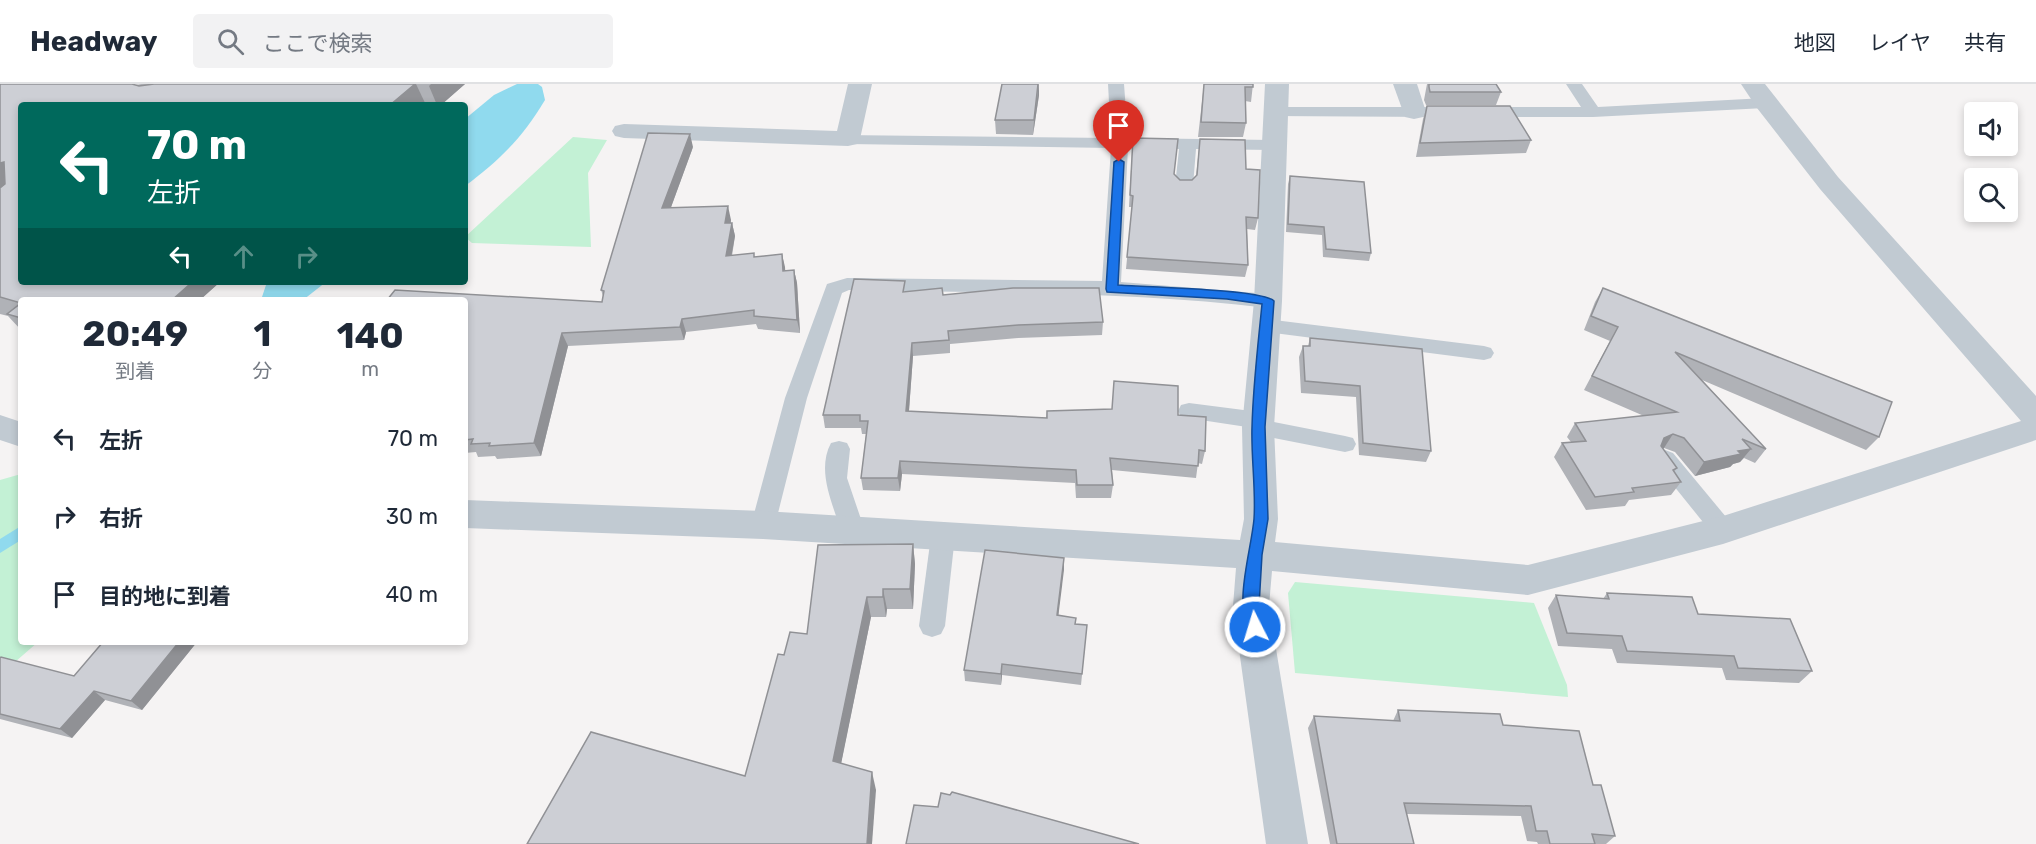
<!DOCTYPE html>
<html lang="ja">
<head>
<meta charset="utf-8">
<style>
	:root { --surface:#fff; --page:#f2f2f3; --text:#1f2937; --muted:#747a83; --line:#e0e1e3 }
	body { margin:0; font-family:Rubik,"Noto Sans JP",sans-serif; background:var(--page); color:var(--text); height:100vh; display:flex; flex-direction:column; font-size:22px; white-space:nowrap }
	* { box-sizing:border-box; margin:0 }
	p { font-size:20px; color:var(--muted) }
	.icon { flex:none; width:33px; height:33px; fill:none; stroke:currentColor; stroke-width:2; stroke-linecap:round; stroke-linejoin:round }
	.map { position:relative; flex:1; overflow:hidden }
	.details { position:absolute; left:18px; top:213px; width:450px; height:348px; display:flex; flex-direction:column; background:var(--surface); border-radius:6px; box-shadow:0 3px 9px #0003 }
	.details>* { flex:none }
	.banner { position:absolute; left:18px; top:18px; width:450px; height:183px; border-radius:6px; box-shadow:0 3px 9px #0003; background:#00695c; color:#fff; overflow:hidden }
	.controls { position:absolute; left:1964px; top:18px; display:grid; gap:12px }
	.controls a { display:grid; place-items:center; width:54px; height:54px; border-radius:6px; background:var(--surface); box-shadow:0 3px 9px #0003; font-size:30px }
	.pin { position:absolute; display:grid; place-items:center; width:51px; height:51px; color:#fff; margin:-62px -26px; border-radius:50% 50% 50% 0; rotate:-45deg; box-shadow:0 0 6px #0007 }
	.pin .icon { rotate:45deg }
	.me { position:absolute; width:66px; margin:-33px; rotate:355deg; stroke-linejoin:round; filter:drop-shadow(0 0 4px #0008) }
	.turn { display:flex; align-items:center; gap:21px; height:126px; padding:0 30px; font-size:27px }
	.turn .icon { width:78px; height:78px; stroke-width:2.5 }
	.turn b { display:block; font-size:42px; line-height:51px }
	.lanes { display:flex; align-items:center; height:57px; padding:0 30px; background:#0003; justify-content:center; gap:30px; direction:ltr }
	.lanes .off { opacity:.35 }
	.eta { display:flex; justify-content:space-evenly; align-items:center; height:102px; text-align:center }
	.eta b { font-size:36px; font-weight:700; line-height:42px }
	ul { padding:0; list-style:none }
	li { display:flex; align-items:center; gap:18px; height:78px; padding:0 30px }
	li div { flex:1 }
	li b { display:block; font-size:22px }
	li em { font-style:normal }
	header { display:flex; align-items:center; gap:36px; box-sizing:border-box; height:84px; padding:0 30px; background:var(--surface); border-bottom:2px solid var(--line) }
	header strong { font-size:28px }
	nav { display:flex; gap:33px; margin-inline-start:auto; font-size:21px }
	.search { width:420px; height:54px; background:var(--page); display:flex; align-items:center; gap:15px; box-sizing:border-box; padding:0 21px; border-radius:6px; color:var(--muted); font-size:22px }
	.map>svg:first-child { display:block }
</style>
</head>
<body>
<header>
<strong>Headway</strong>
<div class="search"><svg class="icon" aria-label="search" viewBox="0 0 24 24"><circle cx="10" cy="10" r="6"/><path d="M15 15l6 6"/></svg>ここで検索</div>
<nav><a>地図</a><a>レイヤ</a><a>共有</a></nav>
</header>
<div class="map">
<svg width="2036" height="760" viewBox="0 0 2036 760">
	<rect width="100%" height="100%" fill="#f5f3f3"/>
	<!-- green -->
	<g fill="#c3f1d5">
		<polygon points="573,53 607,56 588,89 591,163 472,159 465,153"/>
		<polygon points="21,390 21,558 38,558 0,591 0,396"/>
		<polygon points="1295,498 1534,519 1567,601 1568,613 1295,589 1288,509"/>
	</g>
	<!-- water -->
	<g fill="#90daee">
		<path d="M517 0H538L542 3 545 16C523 53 500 76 465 102V35L494 11Z"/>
		<polygon points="267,198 326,198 303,216 261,216"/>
	</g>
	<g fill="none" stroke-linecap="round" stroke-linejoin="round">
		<!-- stream -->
		<polygon fill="#90daee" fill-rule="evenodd" points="21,442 21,456 0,469 0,455"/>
		<!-- lane -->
		<g fill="#c1cad2" fill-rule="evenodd">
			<path d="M1108 0H1124L1128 54 1274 56 1280 57 1283 61 1280 65 1274 66 1196 65 1193 102 1190 106H1178L1175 102 1179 65 1128 64 1121 198 1268 210 1275 212 1278 217 1275 222 1268 224C1129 207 989 209 849 206L842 209 807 314 775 441 771 448 763 450 755 448 751 441 785 314 827 200 847 194 1102 197 1111 64 848 60 842 59 840 55 842 51 1111 54Z"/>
			<polygon points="1566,0 1582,0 1598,23 1765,14 1773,19 1765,24 1593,33 1482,33 1474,28 1482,23 1581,23"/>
			<polygon points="1277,23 1434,23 1442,28 1434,33 1271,32 1269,28"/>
			<polygon points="1266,235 1484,262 1491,264 1494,269 1491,274 1484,276 1259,247 1256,242 1259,237"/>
			<polygon points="1189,319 1259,328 1267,330 1269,337 1345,352 1353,354 1356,360 1353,366 1345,368 1258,351 1250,349 1247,343 1181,333 1178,327 1181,321"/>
			<path d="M839 357 847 359 850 365 847 394 865 447 861 454 853 457 845 454 841 447C833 420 816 387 831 359Z"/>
			<polygon points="1665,366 1673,369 1731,439 1735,446 1731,453 1723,455 1715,453 1657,381 1654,375 1657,369"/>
			<polygon points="943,442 951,445 955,452 945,542 941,550 932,553 923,550 919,542 931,452 935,445"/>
		</g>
		<!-- street -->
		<g fill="#c1cad2" fill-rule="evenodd">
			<polygon points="848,0 872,0 860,55 857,60 848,62 624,54 615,52 612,47 615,42 624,40 837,47"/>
			<polygon points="1265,0 1289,0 1282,217 1274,343 1278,435 1275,458 1528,481 1723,432 2021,337 1820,105 1757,24 1741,0 1765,0 1838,93 2036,312 2036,356 1723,460 1528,511 1272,487 1269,522 1308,760 1266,760 1233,522 1236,484 763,455 465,444 465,416 763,427 1240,456 1244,435 1242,343 1254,217"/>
			<polygon points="1393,0 1417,0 1426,28 1423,33 1414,35 1405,33"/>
			<polygon points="0,331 21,338 21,363 0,356"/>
		</g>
	</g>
	<!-- wall -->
	<g fill="#b0b2b7">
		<polygon points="0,0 141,1 135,0 465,0 441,21 21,21 21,198 220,198 201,215 202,216 21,216 21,246 8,232 0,230"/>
		<polygon points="1039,0 1039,11 1033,51 996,50 995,36"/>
		<polygon points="1204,0 1253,0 1251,18 1245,17 1246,39 1243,53 1198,53"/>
		<polygon points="1427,0 1496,0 1501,8 1496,21 1426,21 1424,16"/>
		<polygon points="1427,22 1531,56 1526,69 1416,73 1423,35"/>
		<polygon points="1200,55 1246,85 1258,134 1255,146 1247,145 1248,181 1245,193 1126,185 1132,123 1129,123 1132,66 1174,90 1180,96 1192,96 1196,92"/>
		<polygon points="693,63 671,123 731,136 731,139 732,139 735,152 732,172 755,173 782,170 785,187 794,186 797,199 800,249 758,245 756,240 686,248 684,256 568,262 541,372 497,375 495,372 478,373 476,368 465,369 465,216 602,218 603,212 601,206"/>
		<polygon points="1290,92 1371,169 1369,177 1323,173 1322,151 1286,148 1288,100"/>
		<polygon points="1603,204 1879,353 1866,366 1702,296 1766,365 1755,379 1744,374 1740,378 1733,380 1730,383 1695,392 1675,368 1664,364 1663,365 1677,384 1674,388 1681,398 1671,411 1629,416 1625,422 1586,426 1554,373 1562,359 1571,358 1567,353 1575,339 1644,332 1584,306 1610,257 1584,246 1595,218"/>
		<polygon points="906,207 943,211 1103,238 1102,251 1018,254 950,260 950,269 913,272 909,327 1046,334 1047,327 1178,331 1205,367 1202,380 1198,379 1196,394 1112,386 1113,401 1111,414 1076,414 1075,399 902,390 900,407 863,406 861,394 866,350 862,350 861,344 825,344 823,331"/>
		<polygon points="1310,254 1431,367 1426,378 1359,371 1356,313 1301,309 1299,273 1303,262 1308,262"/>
		<polygon points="913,460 915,480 913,525 887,525 886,533 871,533 841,679 876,706 745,692 784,571"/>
		<polygon points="1064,474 1058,531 1075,540 1087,541 1081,601 1002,591 1001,601 965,597 964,586"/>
		<polygon points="1607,509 1698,530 1812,587 1799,599 1726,596 1722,584 1617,579 1612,565 1558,562 1548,524 1556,511 1603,515"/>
		<polygon points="103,558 197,558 142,626 105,616 72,654 0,635 0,574 74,592"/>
		<polygon points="1398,626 1503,641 1593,701 1615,752 1606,760 1538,760 1537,758 1527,757 1521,732 1407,730 1414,760 1330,760 1308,644 1314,632 1393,637"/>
	</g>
	<!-- shaded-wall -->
	<g fill="#909195">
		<polygon points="415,0 416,0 426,21 390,21"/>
		<polygon points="431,0 465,0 441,21 437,21 429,2"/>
		<polygon points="1039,0 1039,11 1033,51 1034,36"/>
		<polygon points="690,50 693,63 666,137 662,124"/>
		<polygon points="4,78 21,99 0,110 0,79"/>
		<polygon points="728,122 731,136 728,152 725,139"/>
		<polygon points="732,139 735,152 729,185 726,172"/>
		<polygon points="782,170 785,183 786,200 783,187"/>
		<polygon points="794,186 797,199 800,249 797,236"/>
		<polygon points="179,198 220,198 201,215 202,216 172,216"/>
		<polygon points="682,235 686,248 684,256 680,243"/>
		<polygon points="562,249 568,262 541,372 534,359"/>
		<polygon points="912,259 913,272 908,339 906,327"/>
		<polygon points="1673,350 1664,364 1655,368 1664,354"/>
		<polygon points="1751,365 1740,378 1733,380 1730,383 1695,392 1704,378 1738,367"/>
		<polygon points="900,377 902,390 900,407 898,394"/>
		<polygon points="913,460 915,480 913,525 910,505"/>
		<polygon points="1064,474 1064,486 1057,543 1057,531"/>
		<polygon points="883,505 887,525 886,533 883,513"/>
		<polygon points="867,513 871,533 838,695 833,677"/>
		<polygon points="179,558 197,558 142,626 131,617"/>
		<polygon points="1002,580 1002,591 1001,601 1001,590"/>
		<polygon points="94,607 105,616 72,654 60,645"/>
		<polygon points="872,688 876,706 872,760 867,760"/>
	</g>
	<!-- building -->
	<g fill="#cdcfd5" stroke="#909195" stroke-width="1.5">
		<polygon points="0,0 132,0 139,2 154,0 415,0 390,21 21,21 21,198 181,198 190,200 172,216 21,216 21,234 7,230 21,219 0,213 0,104 5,100 4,78 0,79"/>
		<polygon points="1002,0 1038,0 1034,36 995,36"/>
		<polygon points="1204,0 1253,0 1253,3 1245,3 1246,39 1201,38"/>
		<polygon points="1429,0 1496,0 1501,8 1430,8 1429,3"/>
		<polygon points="1427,22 1510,22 1531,56 1420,59"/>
		<polygon points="648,49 690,50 662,124 728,122 725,139 732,139 726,172 754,169 754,173 782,170 783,187 794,186 797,236 754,232 754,226 682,235 680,243 562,249 534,359 489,362 490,359 471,360 473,355 465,356 465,216 387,216 395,206 602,218 604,207 601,206"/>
		<polygon points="1133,54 1178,55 1174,90 1180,96 1192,96 1197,91 1200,55 1245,56 1246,85 1260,86 1258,134 1246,133 1248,181 1127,173 1133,112 1130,111"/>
		<polygon points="1290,92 1364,98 1371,169 1326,165 1324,143 1288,140"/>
		<polygon points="854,195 905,197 903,208 942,204 943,211 1013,204 1099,204 1103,238 1018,241 948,247 949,256 912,259 906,327 1047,334 1047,327 1112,325 1114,297 1178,302 1178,331 1206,333 1205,367 1199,366 1198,382 1110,374 1113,401 1077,401 1076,386 900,377 898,394 861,394 868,337 860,337 860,331 823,331"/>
		<polygon points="1603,204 1892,318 1879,353 1675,268 1766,365 1742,355 1751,365 1738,367 1741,370 1704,378 1684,354 1673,350 1664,354 1661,362 1677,384 1673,386 1681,398 1632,404 1634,408 1595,413 1562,359 1586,357 1575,339 1677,328 1592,292 1618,243 1591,232"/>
		<polygon points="1310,254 1422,265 1431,367 1363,359 1360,302 1305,297 1303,262 1310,262"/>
		<polygon points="913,460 910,505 883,505 883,513 867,513 833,677 872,688 867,760 527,760 591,648 745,692 778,570 784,571 790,548 807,550 818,461"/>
		<polygon points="985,466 1064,474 1057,531 1076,534 1075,540 1087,541 1082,590 1002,580 1001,590 964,586"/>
		<polygon points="1607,509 1692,513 1698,530 1790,535 1812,587 1738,584 1734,572 1627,567 1622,552 1567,549 1556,511 1609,515"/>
		<polygon points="103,558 179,558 131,617 94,607 60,645 0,630 0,574 1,573 74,592"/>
		<polygon points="1398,626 1500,630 1503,641 1579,647 1593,701 1601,701 1615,752 1592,750 1595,760 1550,760 1547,747 1536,747 1531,722 1404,719 1414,760 1337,760 1314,632 1400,637"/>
		<polygon points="952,708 1139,760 906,760 914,721 938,723 941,709 950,711"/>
	</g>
	<!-- route -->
	<path fill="#1a73e8" stroke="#114b97" stroke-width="1.5" d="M1119 75 1124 78 1118 201C1141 203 1263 205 1274 217L1265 343 1268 435 1262 471 1259 522 1262 543 1260 548 1255 550 1249 548C1234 517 1251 468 1254 435 1256 405 1251 374 1252 343 1253 302 1258 261 1262 220L1227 215 1107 208 1106 205 1114 78Z"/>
</svg>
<div class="controls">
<a><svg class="icon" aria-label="sound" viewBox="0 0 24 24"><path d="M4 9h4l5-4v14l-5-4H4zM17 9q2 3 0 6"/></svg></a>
<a><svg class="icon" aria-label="search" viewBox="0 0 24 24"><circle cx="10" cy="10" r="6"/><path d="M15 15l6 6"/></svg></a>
</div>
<div class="pin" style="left:1119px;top:78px;background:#d93025"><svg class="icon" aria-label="arrive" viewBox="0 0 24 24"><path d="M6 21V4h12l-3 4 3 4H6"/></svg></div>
<svg class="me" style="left:1255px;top:543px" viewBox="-20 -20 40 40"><circle r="17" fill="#1a73e8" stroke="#fff" stroke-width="3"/><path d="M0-11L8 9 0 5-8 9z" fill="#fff"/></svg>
<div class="banner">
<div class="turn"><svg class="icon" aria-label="left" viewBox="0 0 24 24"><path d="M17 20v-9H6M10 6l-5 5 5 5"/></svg><div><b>70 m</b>左折</div></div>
<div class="lanes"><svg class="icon" aria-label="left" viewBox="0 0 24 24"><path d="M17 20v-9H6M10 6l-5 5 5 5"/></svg><svg class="icon off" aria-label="ahead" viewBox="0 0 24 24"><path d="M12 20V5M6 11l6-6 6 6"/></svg><svg class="icon off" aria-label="right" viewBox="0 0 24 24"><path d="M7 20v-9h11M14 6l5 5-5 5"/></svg></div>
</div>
<section class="details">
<div class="eta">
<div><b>20:49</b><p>到着</p></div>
<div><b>1</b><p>分</p></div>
<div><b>140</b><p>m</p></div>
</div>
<ul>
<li><svg class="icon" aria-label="left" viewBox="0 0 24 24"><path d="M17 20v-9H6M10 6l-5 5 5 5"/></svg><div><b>左折</b></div><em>70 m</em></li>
<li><svg class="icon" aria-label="right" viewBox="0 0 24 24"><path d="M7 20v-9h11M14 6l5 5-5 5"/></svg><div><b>右折</b></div><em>30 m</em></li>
<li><svg class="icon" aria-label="arrive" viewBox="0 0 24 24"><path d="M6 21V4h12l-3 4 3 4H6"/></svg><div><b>目的地に到着</b></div><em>40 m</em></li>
</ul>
</section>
</div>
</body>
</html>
